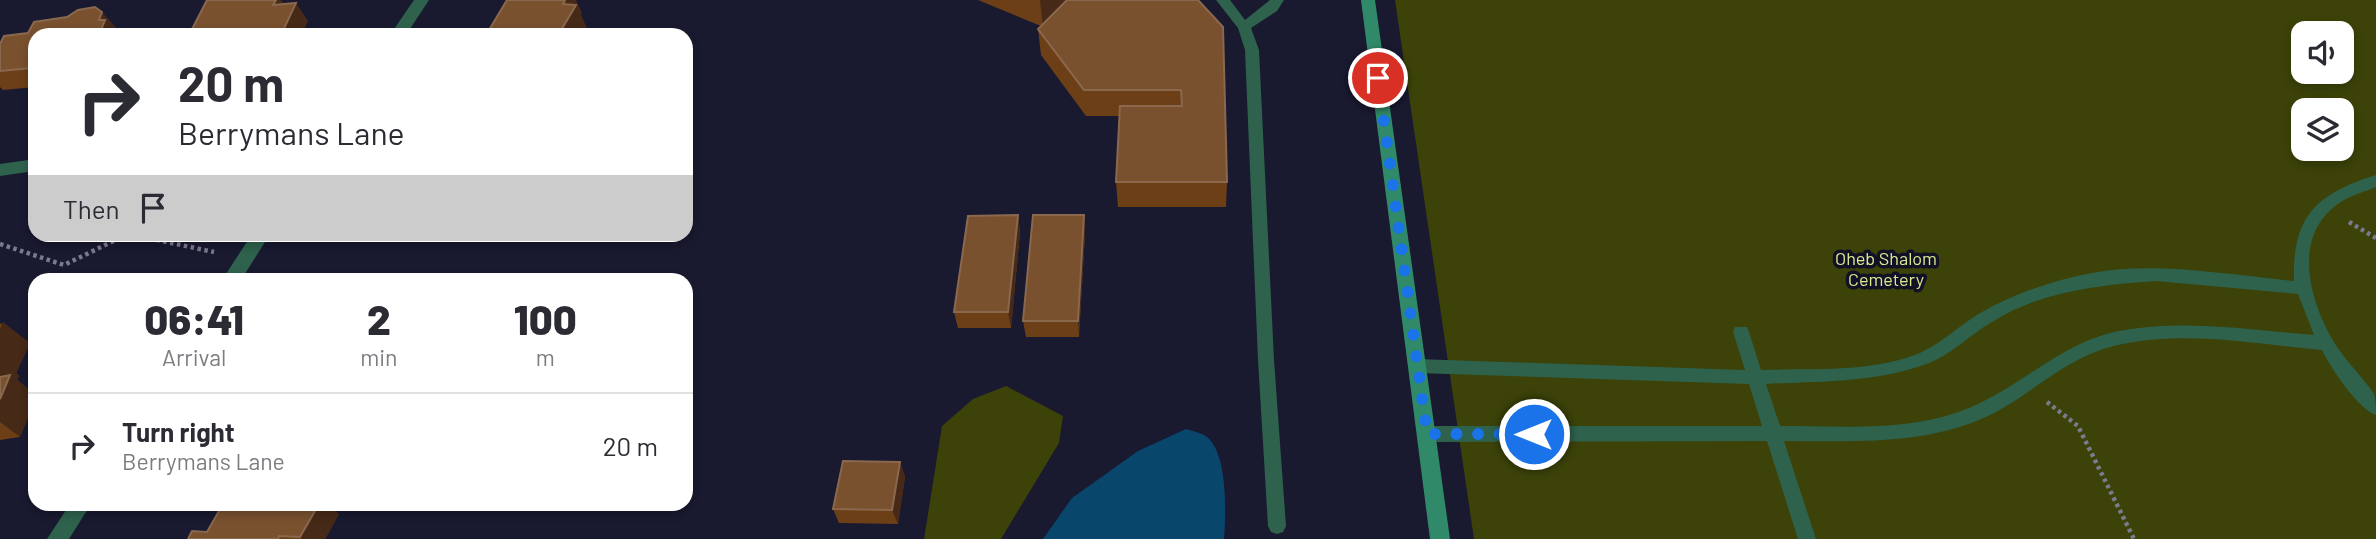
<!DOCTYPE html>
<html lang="en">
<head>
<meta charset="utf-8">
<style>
	:root { --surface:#fff; --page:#f7f7f7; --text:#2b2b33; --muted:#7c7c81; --line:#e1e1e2 }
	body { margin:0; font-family:Barlow,sans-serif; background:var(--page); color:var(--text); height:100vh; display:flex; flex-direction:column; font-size:26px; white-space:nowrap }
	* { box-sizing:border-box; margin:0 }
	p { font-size:23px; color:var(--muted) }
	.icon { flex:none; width:38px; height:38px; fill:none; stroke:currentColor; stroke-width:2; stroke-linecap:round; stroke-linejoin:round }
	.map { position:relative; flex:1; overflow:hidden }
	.details { position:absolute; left:28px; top:273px; width:665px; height:238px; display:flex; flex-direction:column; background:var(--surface); border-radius:21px; box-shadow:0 4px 10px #0003 }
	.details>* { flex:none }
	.guide { position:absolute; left:28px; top:28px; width:665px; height:214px; border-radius:21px; box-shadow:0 4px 10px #0003; background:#fff; color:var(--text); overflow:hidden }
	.fabs { position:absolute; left:2291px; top:21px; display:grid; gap:14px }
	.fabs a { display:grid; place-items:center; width:63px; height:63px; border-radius:14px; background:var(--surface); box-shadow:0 4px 10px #0003; font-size:35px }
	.pin { position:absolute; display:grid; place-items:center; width:60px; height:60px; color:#fff; margin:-30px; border:4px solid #fff; border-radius:50%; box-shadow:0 2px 7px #0007 }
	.me { position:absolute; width:77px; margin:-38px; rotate:270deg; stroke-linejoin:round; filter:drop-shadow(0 0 5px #0008) }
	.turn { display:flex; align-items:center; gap:24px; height:147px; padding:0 35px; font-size:32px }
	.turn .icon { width:91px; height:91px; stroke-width:2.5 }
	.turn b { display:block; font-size:49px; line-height:60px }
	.then { display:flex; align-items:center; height:66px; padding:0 35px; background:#0003; gap:14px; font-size:26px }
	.eta { display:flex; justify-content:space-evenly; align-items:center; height:119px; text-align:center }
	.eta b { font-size:42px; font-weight:800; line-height:49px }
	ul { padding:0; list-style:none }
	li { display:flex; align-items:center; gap:21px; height:105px; padding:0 35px; border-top:2px solid var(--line) }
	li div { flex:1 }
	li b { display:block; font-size:26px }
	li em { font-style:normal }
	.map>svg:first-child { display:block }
</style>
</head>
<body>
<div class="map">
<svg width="2376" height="539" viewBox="0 0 2376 539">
	<rect width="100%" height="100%" fill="#191930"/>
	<!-- green -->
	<g fill="#3c4208" fill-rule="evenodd">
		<path d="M1395 0H2376V539H1474ZM2303 33H2342V72H2303ZM2303 110H2342V149H2303Z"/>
		<polygon points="1006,386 1063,416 1059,443 1001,539 924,539 942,426 973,399"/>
	</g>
	<!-- water -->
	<path fill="#09466c" d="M1186 429C1192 431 1202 433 1207 437 1228 454 1226 514 1224 539H1043L1072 498 1138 451Z"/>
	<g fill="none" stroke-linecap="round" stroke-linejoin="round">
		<!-- path -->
		<g stroke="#7a7b8e" stroke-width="4.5" stroke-dasharray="3.5 3.5" stroke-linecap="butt">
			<polyline points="2349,222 2376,238"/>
			<polyline points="129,234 214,252"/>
			<polyline points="0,244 64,265 128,234"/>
			<polyline points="2047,402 2078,426 2134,539"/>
		</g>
		<!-- lane -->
		<g fill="#2e624d" fill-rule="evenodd">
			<polygon points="1216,0 1230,0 1245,20 1270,0 1284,0 1277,11 1251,28 1259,50 1274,360 1286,526 1283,532 1277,534 1271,532 1268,526 1258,360 1245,50 1238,28"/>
			<path d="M2376 175V187C2365 192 2351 195 2341 202 2289 235 2310 305 2337 347 2348 363 2365 380 2374 394 2376 400 2376 409 2376 415 2358 409 2330 367 2322 350 2255 344 2181 329 2114 346 2068 357 2035 391 1994 413 1930 446 1854 441 1784 441L1816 539H1798L1767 441 1427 442 1421 439 1418 434 1421 429 1427 426H1762L1749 384 1417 373 1411 371 1409 366 1411 361 1417 359 1745 370 1733 332 1735 327H1747L1749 332 1761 370C1812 368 1872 373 1920 353 1942 343 1961 324 1982 312 2015 293 2055 280 2092 273 2157 261 2229 275 2294 281 2292 216 2316 194 2376 175ZM2156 281 2298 294 2314 335C2250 330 2183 319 2119 331 2064 342 2027 381 1978 404 1918 433 1844 426 1780 426L1766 384C1821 381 1877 383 1929 363 1952 354 1971 334 1992 322 2042 291 2099 285 2156 281Z"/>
		</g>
		<!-- street -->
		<g fill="#2e624d" fill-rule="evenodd">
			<polygon points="414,0 429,0 406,35 390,35"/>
			<polygon points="35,159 35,171 0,176 0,164"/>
			<polygon points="252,234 270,234 241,280 222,280"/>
			<polygon points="70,504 91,504 69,539 47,539"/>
		</g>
		<!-- secondary -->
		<polygon fill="#308a69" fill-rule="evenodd" points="1361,0 1375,0 1450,539 1430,539"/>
	</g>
	<!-- wall -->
	<g fill="#6d3f17">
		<polygon points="978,0 1198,0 1227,182 1226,207 1118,207 1116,182 1119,116 1086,116 1041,55 1038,29 1041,26"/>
		<polygon points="67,17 118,30 117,33 118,35 35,35 35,87 3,90 0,87 0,44"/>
		<polygon points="1018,215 1020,232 1011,328 958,328 954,312"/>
		<polygon points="1084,215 1085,233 1079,337 1026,337 1023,321"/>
		<polygon points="408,234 440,234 438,239 410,237"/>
		<polygon points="0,323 30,343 16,373 19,376 17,380 35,394 35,401 20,437 0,440"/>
		<polygon points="900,462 905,477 898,524 839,523 833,509"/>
		<polygon points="339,514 325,539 188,539"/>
	</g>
	<!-- shaded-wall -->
	<g fill="#462917">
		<polygon points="276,0 281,0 290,13 273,5"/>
		<polygon points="561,0 576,0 582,13 581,15 587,28 583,35 561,35 560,32"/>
		<polygon points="1041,0 1070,0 1043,27 1040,1"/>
		<polygon points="296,3 308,21 302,35 281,35"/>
		<polygon points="102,12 118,30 117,33 118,35 99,35 99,20"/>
		<polygon points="1018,215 1020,232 1011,328 1008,312"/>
		<polygon points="1084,215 1085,233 1079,337 1078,321"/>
		<polygon points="3,322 30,343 16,373 19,376 17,380 35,394 35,401 20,437 0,422 0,329"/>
		<polygon points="900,462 905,477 898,524 892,510"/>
		<polygon points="309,504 328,504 339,514 325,539 302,539 300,537"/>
	</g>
	<!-- building -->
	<g fill="#79512f" stroke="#89684e" stroke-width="2">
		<polygon points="207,0 276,0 273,5 296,3 281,35 189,35"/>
		<polygon points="507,0 565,0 563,4 576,5 560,32 564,32 563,35 486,35"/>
		<polygon points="1067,0 1198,0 1223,27 1227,182 1116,182 1120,106 1182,106 1181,90 1084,90 1038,29"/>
		<polygon points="95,7 102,12 99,20 105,20 99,35 35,35 35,65 33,65 31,68 0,71 0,44 4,36 28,33 34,22 67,17 78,10"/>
		<polygon points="1018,215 1008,312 954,312 968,216"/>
		<polygon points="1033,215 1084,215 1078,321 1023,321"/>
		<polygon points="10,375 0,399 0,377"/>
		<polygon points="843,461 900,462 892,510 833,509"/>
		<polygon points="223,504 319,504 300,537 279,536 278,539 188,539 192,531 207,532"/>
	</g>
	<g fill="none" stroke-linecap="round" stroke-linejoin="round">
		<!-- route -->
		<polyline stroke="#1a73e8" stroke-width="12" stroke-dasharray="0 21.6" points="1378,78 1427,434 1534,434"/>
	</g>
	<g text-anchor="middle" stroke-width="7" stroke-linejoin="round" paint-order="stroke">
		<!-- park labels -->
		<g font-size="18" fill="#ddea8e" stroke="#101026">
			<text x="1886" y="265">Oheb Shalom<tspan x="1886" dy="21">Cemetery</tspan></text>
		</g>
	</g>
</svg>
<div class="fabs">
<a><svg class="icon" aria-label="sound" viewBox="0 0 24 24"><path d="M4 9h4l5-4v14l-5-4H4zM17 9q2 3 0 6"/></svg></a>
<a><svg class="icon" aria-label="layers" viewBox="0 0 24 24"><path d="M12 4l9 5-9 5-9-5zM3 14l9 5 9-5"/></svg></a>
</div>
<div class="pin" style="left:1378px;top:78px;background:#d93025"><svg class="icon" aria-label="arrive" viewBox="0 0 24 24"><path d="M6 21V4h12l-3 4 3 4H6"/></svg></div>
<svg class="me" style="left:1534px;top:434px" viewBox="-20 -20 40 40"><circle r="17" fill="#1a73e8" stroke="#fff" stroke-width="3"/><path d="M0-11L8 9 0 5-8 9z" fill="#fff"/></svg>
<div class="guide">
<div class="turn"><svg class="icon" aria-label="right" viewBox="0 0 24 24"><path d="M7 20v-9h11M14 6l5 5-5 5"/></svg><div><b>20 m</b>Berrymans Lane</div></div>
<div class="then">Then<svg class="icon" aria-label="arrive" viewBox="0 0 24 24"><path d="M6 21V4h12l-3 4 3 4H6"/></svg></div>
</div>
<section class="details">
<div class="eta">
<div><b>06:41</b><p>Arrival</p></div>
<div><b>2</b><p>min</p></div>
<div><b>100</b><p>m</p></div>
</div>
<ul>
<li><svg class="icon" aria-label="right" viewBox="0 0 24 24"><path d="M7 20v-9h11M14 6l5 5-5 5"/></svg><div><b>Turn right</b><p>Berrymans Lane</p></div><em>20 m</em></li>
</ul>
</section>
</div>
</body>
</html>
